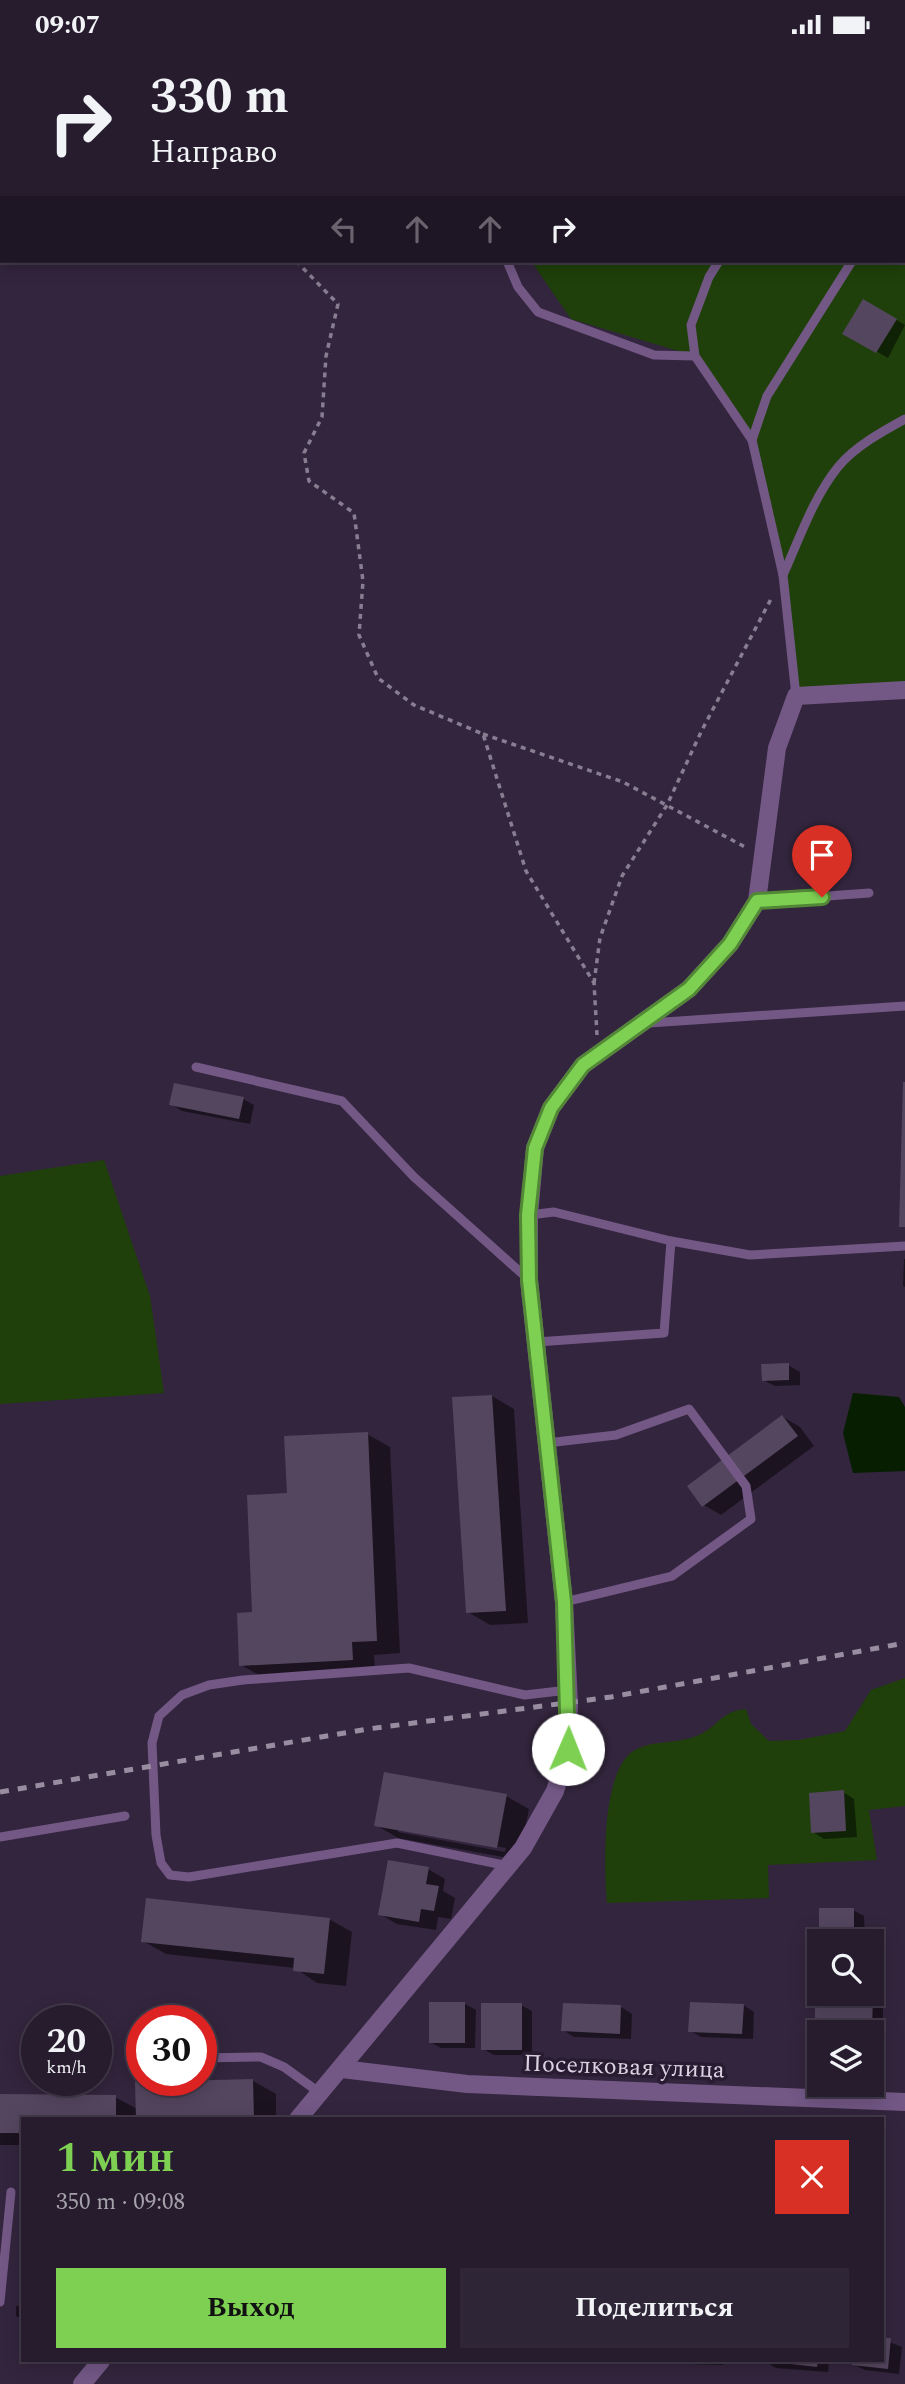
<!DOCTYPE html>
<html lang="ru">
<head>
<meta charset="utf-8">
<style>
	:root { --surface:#261c2e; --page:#2e2536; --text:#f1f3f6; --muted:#a4a1aa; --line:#423a4a; --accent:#7ed053 }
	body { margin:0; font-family:Spectral,serif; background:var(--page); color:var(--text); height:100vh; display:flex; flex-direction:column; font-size:26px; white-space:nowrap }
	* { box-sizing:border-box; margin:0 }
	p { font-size:23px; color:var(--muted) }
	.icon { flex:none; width:38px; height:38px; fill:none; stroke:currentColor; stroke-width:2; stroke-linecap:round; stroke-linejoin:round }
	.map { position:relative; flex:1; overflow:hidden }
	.side { position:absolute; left:21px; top:2068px; width:863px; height:245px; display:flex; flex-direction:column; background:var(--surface); border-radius:0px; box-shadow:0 4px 18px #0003,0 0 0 2px var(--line) }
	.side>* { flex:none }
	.top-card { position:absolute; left:0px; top:0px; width:906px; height:214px; box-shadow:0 4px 18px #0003,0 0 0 2px var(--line); background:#261c2e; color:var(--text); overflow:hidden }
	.tools { position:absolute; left:807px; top:1880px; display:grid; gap:14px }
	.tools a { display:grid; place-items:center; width:77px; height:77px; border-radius:0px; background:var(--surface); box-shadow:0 4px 18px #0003,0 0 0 2px var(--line); font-size:35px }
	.speed { position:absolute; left:21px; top:1956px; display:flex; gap:14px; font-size:35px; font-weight:700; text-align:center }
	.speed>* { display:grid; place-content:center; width:91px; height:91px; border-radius:50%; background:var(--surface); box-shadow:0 4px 18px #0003,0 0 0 2px var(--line); line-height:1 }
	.speed small { font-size:18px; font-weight:400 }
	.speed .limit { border:10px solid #d22; background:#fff; color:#111 }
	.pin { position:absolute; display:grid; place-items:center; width:60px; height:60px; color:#fff; margin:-72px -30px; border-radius:50% 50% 50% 0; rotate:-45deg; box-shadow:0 0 7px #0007 }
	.pin .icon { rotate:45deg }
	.me { position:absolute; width:77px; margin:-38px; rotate:1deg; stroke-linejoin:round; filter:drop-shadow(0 0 5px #0008) }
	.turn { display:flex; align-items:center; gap:24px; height:147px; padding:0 35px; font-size:32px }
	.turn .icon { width:91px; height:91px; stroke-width:2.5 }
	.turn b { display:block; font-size:49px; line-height:60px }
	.lanes { display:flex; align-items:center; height:66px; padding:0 35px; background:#0003; justify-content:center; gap:35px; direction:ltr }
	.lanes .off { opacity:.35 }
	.round { display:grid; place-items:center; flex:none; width:74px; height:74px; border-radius:0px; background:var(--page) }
	.summary { display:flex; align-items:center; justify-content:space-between; height:119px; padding:0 35px }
	h1 { font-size:42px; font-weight:700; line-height:52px; color:var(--accent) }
	.cta { display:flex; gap:14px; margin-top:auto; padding:14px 35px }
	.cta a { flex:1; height:80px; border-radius:0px; background:var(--accent); color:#111; font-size:28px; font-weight:700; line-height:80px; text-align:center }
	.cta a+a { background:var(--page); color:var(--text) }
	.status { display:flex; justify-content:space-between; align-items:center; height:49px; padding:0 35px; background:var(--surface); direction:ltr }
	.status svg { height:19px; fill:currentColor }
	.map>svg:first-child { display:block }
</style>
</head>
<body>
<div class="status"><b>09:07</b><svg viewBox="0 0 49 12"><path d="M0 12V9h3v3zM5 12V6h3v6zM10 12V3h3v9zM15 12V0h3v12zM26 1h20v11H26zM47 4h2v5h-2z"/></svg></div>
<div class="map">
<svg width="905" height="2335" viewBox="0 0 905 2335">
	<rect width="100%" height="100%" fill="#33253d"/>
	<!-- green -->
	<g fill="#1f400a">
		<polygon points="537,0 905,0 905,641 796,647 783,526 752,391 695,307 571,270 531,212 905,212 905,2"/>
		<polygon points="104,1111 150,1247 164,1344 0,1355 0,1127"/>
		<path d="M905 1629V1757L869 1761 877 1811 768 1816 769 1849 607 1854C604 1820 600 1713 639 1699 658 1691 681 1695 701 1685 720 1675 722 1662 746 1660L751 1675 769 1692 799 1691 845 1682 871 1641Z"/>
	</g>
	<!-- water -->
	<polygon fill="#071f00" points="853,1344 899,1348 905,1358 905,1422 853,1424 843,1384"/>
	<!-- shadow -->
	<g fill="#0007" fill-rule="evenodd">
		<polygon points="864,252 905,276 888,309 845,284"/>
		<polygon points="243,1050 254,1056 250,1075 182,1062 171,1055"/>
		<polygon points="904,1210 905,1210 905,1238 903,1237"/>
		<polygon points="788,1316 800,1323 800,1336 775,1337 763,1331"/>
		<polygon points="492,1347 514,1360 528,1574 490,1576 468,1563"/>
		<polygon points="783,1368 800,1378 814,1397 721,1466 704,1456"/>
		<polygon points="367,1385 390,1398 400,1604 374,1606 375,1623 264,1629 241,1616 289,1445"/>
		<polygon points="843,1743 854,1750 857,1788 824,1790 813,1783"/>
		<path d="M506 1747 529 1760 519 1811 398 1789 376 1776ZM398 1779 506 1799 505 1803 398 1783Z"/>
		<polygon points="428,1820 445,1830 443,1842 455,1849 451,1870 438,1868 436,1881 397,1875 380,1865"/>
		<polygon points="853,1861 864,1867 865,1892 821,1892"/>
		<polygon points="329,1870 352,1883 346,1937 317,1934 295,1919 166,1905 143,1892"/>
		<polygon points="817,1943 872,1944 883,1950 883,1992 872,1992 872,1983 816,1985"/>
		<polygon points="465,1955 476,1961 475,1999 441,1999 430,1993"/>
		<polygon points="521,1956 532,1962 532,2006 494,2006 483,2000"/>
		<polygon points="564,1956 621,1958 632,1965 631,1990 574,1988 563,1981"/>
		<polygon points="743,1956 754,1963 753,1990 701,1988 690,1982"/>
		<polygon points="253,2032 276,2045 276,2070 23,2070 23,2096 0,2096 0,2047 115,2048 137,2060"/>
		<polygon points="16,2257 23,2257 23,2271 16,2267"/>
		<polygon points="882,2290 902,2298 899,2325 865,2321 853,2315 854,2312 882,2312"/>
		<polygon points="680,2312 724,2312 723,2316 686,2315"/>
		<polygon points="764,2312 829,2312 828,2323 776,2319"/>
	</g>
	<!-- building -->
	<g fill="#54465f">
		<polygon points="863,250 897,270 876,304 842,285"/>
		<polygon points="903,1033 905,1033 905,1178 899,1178"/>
		<polygon points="174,1034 244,1048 239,1070 169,1056"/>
		<polygon points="789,1314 789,1331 762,1332 761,1315"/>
		<polygon points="492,1346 506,1562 466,1564 452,1348"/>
		<polygon points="782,1366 798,1387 702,1458 687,1437"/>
		<polygon points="368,1383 377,1592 352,1593 353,1611 239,1617 237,1564 252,1563 247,1446 287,1444 284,1387"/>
		<polygon points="384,1723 507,1745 497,1799 374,1777"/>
		<polygon points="844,1741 846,1782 811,1784 809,1744"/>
		<polygon points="388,1811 429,1818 426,1835 439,1837 434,1862 421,1860 419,1873 378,1866"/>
		<polygon points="146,1849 330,1869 324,1925 293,1922 294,1909 141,1893"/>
		<rect x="819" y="1859" width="35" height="33"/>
		<polygon points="815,1942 873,1944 872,1983 819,1983 819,1986 815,1986"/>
		<rect x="429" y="1953" width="36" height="41"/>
		<polygon points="690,1953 744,1955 742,1985 688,1983"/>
		<rect x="481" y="1954" width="41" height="47"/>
		<polygon points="563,1954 621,1956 620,1985 561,1982"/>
		<polygon points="253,2030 254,2070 136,2070 135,2033"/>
		<polygon points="0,2045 116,2046 116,2070 23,2070 23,2084 0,2084"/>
		<polygon points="882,2289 891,2289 888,2320 852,2316 852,2312 882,2312"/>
		<polygon points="766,2312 818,2312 817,2318"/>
	</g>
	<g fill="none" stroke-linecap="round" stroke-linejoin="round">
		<!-- path -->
		<g stroke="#887d91" stroke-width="3.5" stroke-dasharray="5 5" stroke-linecap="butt">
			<polyline points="0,38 2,39"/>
			<polyline points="296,212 338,255 326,307 322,368 304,404 309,432 354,464 363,532 359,586 378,629 414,656 483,685 526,822 594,934 597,986"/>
			<polyline points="483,685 623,733 747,799"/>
			<polyline points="594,934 600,889 622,827 667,756 702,681 771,550"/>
		</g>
		<!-- lane -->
		<g stroke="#735886" stroke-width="9">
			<polyline points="508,2 509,0"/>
			<polyline points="847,2 848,0"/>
			<polyline points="905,128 905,127"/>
			<polyline points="507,212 518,238 538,263 654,306 695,307"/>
			<polyline points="719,212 709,228 691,276 695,307 752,391 783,526 796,647"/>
			<polyline points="752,391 767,347 852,212"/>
			<path d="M783 526C799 491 813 449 838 418 854 398 883 382 905 370"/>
			<polyline points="757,852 869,844"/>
			<polyline points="649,974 905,957"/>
			<polyline points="196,1018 342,1052 414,1128 528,1230"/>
			<polyline points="529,1166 554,1163 671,1192 664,1284 537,1293"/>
			<polyline points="671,1192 750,1206 905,1197"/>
			<polyline points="547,1394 616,1386 689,1360 746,1437 751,1470 672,1527 564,1553"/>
			<polyline points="0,1788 125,1767"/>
			<polyline points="508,1817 397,1794 189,1828 170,1826 161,1814 156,1786 152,1694 159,1667 182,1646 209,1636 243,1631 409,1619 525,1646 568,1641"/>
			<polyline points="201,2009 261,2008 284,2018 320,2044"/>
			<polyline points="0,2253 11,2143"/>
		</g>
		<!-- street -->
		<g stroke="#735886" stroke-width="18">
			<polyline points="342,2020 467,2035 905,2053"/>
			<polyline points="298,2070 523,1799 555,1742 568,1700 569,1655 564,1553 529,1231 529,1166 535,1099 551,1059 583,1016 689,940 730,895 757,852 777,699 796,647 905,641"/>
			<polyline points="82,2335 101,2312"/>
		</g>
		<!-- rail -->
		<polyline stroke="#998ea1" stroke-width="5" stroke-dasharray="9 9" stroke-linecap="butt" points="0,1743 368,1680 611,1648 905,1594"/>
	</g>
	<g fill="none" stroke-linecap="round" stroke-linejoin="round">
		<!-- route casing -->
		<g stroke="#528736" stroke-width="18">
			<polyline id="route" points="568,1700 564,1553 529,1231 528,1166 535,1099 551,1059 583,1016 689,940 730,895 757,852 822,848"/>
		</g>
		<!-- route -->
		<use href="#route" stroke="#7ed053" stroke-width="12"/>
	</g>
	<g text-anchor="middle" stroke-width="7" stroke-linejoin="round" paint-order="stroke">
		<!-- street labels -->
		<g font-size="24" fill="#dbd2e2" stroke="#291c32">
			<text transform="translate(624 2017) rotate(2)" y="8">Поселковая улица</text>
		</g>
	</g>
</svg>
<div class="tools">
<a><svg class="icon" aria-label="search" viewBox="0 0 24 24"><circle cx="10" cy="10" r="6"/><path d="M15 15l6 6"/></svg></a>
<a><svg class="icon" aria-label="layers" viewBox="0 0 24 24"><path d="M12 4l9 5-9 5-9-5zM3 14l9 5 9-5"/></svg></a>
</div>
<div class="speed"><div>20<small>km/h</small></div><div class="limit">30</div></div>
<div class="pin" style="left:822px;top:848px;background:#d93025"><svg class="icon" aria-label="arrive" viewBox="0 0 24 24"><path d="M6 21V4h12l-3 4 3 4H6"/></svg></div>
<svg class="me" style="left:568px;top:1700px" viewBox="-20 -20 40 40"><circle r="19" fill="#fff"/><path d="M0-13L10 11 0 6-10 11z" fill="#7ed053"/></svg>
<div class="top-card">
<div class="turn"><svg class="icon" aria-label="right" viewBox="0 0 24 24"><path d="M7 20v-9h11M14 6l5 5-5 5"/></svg><div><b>330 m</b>Направо</div></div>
<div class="lanes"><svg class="icon off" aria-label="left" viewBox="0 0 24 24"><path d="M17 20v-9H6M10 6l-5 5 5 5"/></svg><svg class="icon off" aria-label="ahead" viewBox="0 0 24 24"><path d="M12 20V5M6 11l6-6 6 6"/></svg><svg class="icon off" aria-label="ahead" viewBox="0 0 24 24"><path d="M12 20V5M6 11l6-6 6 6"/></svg><svg class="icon" aria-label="right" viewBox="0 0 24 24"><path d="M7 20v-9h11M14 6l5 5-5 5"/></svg></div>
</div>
<section class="side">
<div class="summary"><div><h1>1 мин</h1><p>350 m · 09:08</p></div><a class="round" style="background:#d93025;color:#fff"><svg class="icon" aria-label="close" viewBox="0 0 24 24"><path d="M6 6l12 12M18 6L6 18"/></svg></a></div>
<div class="cta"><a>Выход</a><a>Поделиться</a></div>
</section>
</div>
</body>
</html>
